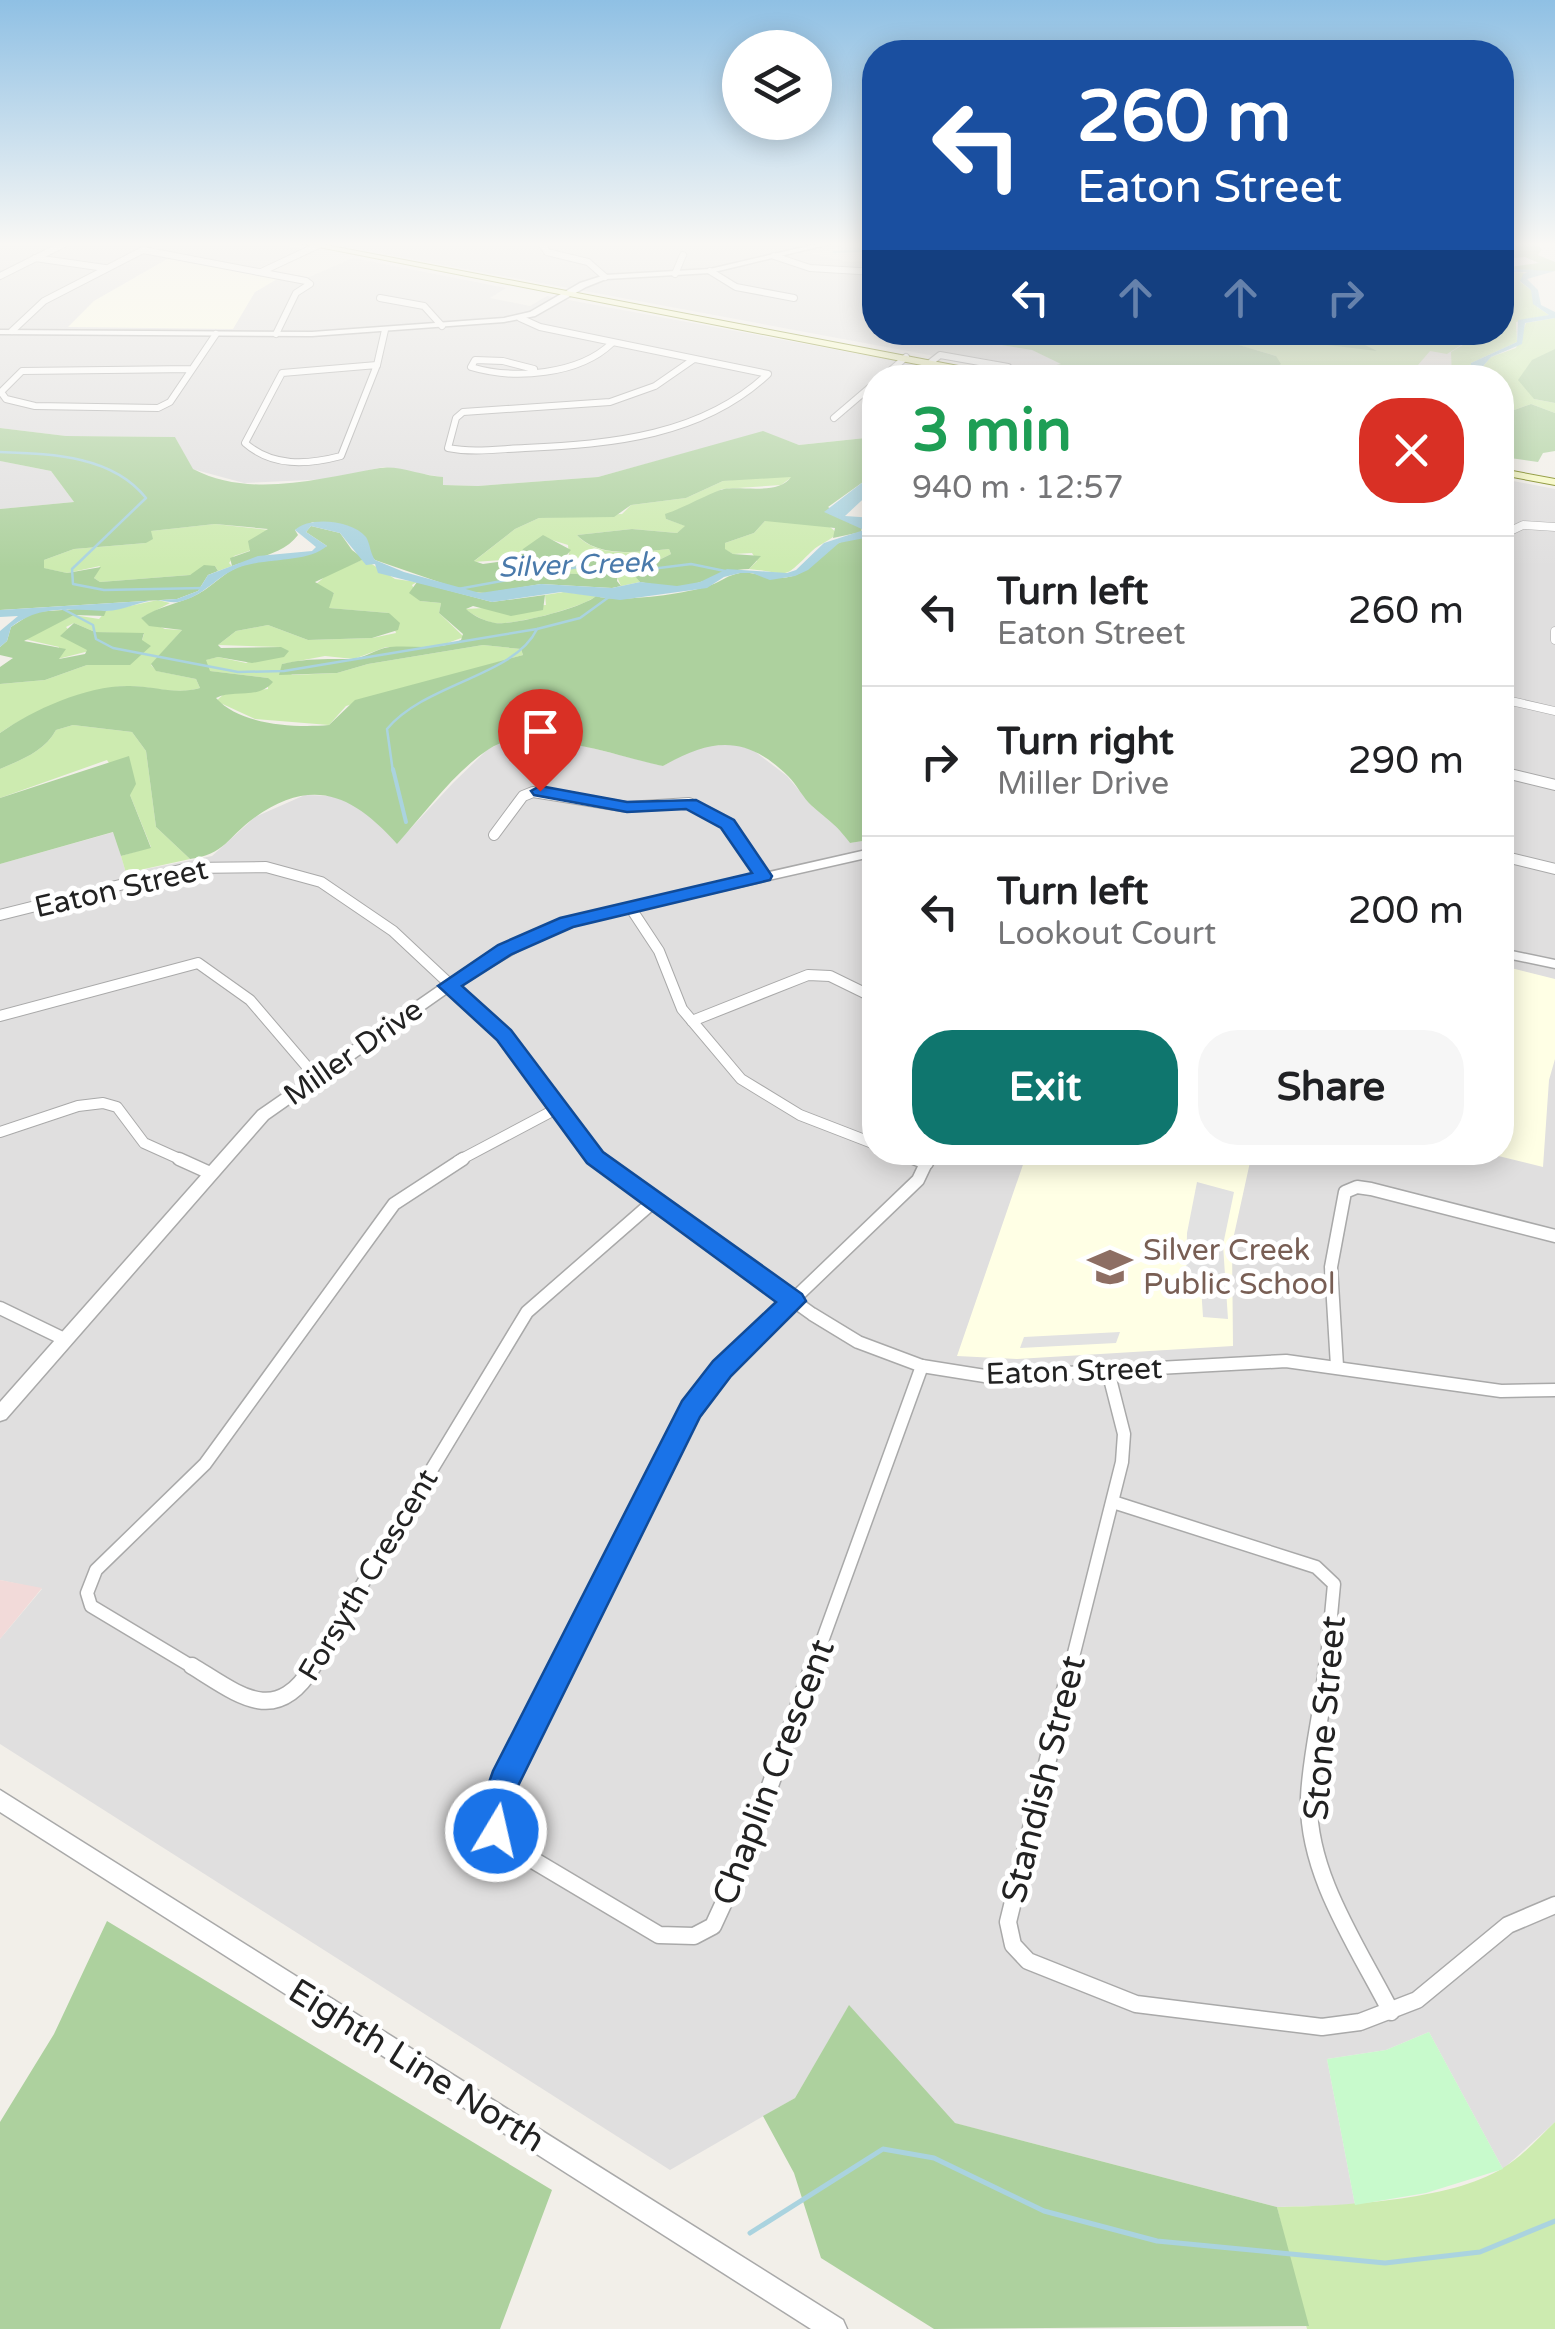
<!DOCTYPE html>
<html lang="en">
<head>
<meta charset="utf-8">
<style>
	:root { --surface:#fff; --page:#f6f6f6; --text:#202124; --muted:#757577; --line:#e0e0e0; --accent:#0f766e }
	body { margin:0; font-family:"Varela Round",sans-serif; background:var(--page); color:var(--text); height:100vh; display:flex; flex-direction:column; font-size:38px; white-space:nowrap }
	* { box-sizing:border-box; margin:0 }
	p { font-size:32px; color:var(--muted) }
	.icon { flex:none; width:55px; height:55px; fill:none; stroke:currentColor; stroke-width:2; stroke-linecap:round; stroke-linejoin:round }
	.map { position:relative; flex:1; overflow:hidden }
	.side { position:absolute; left:862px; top:365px; width:652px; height:800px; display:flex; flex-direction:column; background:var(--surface); border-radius:40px; box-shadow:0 5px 25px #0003 }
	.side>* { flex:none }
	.guide { position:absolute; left:862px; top:40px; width:652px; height:305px; border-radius:40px; box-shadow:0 5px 25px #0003; background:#1a4fa0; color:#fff; overflow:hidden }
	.buttons { position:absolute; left:722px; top:30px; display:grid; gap:20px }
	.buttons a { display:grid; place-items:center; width:110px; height:110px; border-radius:50%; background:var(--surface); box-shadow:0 5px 25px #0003; font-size:50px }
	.pin { position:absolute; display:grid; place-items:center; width:85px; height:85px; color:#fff; margin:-102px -42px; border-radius:50% 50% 50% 0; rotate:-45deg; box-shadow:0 0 10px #0007 }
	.pin .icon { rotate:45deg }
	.me { position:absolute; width:110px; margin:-55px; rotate:9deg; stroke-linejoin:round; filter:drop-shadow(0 0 8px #0008) }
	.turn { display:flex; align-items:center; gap:35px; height:210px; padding:0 50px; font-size:45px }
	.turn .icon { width:130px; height:130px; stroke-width:2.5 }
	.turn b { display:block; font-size:70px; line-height:85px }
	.lanes { display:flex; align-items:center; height:95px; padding:0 50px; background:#0003; justify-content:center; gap:50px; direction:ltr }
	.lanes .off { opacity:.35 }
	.round { display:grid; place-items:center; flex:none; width:105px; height:105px; border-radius:40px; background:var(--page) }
	.overview { display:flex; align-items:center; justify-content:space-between; height:170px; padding:0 50px }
	h1 { font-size:60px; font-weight:700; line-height:75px; color:#1e9e55 }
	.button { display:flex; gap:20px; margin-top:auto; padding:20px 50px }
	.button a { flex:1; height:115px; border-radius:40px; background:var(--accent); color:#fff; font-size:40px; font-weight:700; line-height:115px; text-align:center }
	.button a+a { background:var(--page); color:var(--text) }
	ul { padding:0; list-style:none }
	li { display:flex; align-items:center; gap:30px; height:150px; padding:0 50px; border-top:2px solid var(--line) }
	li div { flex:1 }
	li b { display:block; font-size:38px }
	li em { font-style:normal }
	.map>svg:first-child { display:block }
</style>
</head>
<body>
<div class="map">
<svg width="1555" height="2329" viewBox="0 0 1555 2329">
	<rect width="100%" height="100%" fill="#f2efe9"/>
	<!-- residential -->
	<g fill="#e0dfdf">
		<polygon points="0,242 266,242 302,249 247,273 169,258 94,301 69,327 255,292 277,279 288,275 307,278 353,258 506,288 490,298 530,306 547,296 956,372 949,377 875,378 875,437 799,445 763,432 598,477 478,486 443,485 442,477 383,467 332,479 244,483 192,469 175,437 66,436 0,428"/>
		<polygon points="320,242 861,242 811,254 849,262 875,261 875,332 993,333 977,341 1032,350 1063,364 1021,372"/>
		<polygon points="0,461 51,471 74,502 0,509"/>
		<polygon points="1503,479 1555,489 1555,2122 1503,2169 1429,2032 1386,2050 1327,2059 1355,2205 1277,2207 954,2123 849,2006 795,2098 670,2170 0,1744 0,1639 42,1589 0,1580 0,864 114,832 126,873 212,856 255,817 305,795 334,796 371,814 397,843 453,783 488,749 501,743 517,739 584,746 663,766 696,747 734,744 753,750 787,776 813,807 829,815 850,843 875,839 875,1152 1502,1152"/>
	</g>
	<!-- commercial -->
	<polygon fill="#f2dad9" points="0,1580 42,1588 0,1639"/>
	<!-- education -->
	<g fill="#ffffe5">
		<polygon points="169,258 277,279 255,292 233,329 68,327 94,301"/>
		<polygon points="1503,966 1555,979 1555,1059 1549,1080 1543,1167 1486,1153 1502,1152"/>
		<polygon points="1027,1153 1252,1153 1232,1244 1233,1346 1017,1359 957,1356"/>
	</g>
	<!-- grass -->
	<g fill="#cdebb0">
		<polygon points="1503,273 1524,273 1520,282 1531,290 1537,307 1549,315 1516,322 1517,342 1471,363 1469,377 1452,377 1451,352 1483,333 1502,332"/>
		<polygon points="1555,318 1555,349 1534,399 1555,403 1555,413 1531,404 1503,414 1502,378 1478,378 1478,372 1491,357 1516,348 1526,323"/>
		<polygon points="1324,332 1328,335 1480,333 1447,354 1430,351 1418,365 1431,377 1236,378 1272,371 1276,356 1238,345 1246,335 1302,344 1363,344 1268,333"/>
		<path d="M779 475 792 477 781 485 722 489 666 519 686 526 677 533 632 529 577 535C598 559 640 552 669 549L671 554 649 565 628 567 640 582 621 586 611 563 585 558 574 567 595 570 598 573 594 575 542 572V567L569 555 568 545 549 539 518 559 473 562 515 529 539 518 622 514 631 505 686 498 723 481Z"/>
		<path d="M776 520 830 527 837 533C831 541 820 543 812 551 780 582 792 573 749 569L757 561 752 553 733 554 724 549 725 543 754 533 765 521Z"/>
		<polygon points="215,524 269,530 249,551 234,556 229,563 232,566 218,571 215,566 190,575 100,582 94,578 100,566 67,573 43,568 44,560 74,549 146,543 151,531"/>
		<polygon points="364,559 395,579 417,582 412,585 420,601 441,603 439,613 464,637 434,648 386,647 354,659 325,656 282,664 292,675 337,673 368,664 483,645 521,649 523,655 346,706 329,725 255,719 216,701 224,694 268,689 268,678 209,671 205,660 218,657 246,663 281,647 218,645 236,631 268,625 308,640 372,638 396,633 389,613 328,608 334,593 315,585 328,574"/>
		<path d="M564 592 596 596C585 607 512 626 494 623 484 621 473 615 465 609L546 605 545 595Z"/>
		<path d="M158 600 170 603 141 618 165 629 182 630 151 665 157 671 196 679 200 688C177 695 154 687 131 686 94 685 30 712 0 733V684L45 680 87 665 106 664 142 640 144 634 95 632 74 623 66 627 89 651 58 659 59 647 24 639 74 615 99 619 106 611Z"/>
		<path d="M73 725 132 732 146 751 156 827 190 859 126 873 121 856 151 847 130 795 107 760 0 798V769C21 760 45 751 56 730Z"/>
		<path d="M1555 2122V2329H1307L1277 2207C1339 2206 1450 2201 1503 2168 1522 2157 1539 2137 1555 2122Z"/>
	</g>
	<!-- forest -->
	<g fill="#add19e">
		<polygon points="1503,242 1533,242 1542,249 1538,255 1555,262 1555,271 1503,273 1503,268 1539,263 1525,257 1503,259"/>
		<path d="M994 332H1268L1363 344 1377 351 1246 335 1239 345 1276 356 1281 364C1252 388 1094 378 1050 377L1021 372 1061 364 1032 350 976 341Z"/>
		<polygon points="1555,349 1555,403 1534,399 1518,380 1532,360"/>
		<polygon points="1531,404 1555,413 1555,451 1543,453 1538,462 1503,457 1503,414"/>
		<path d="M0 428 66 436 175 437 193 469C251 499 320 478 380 468 399 465 423 476 443 477V485L478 486 598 477 763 431 799 445 875 437V480L863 482 828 507 862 527 861 532 833 538 835 528 765 521 754 533 725 543V549L733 554 761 556 749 569C720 570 713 581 688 585 672 588 656 585 640 582L627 567 649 565 671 554 669 549C639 552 598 558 577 535L632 529 677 533 685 526 666 519 665 514C682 509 713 491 724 489 743 486 779 495 791 477L723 481 686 498 631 505 614 517 539 518 515 529 474 561 483 564 518 559 523 549 543 535 571 550 565 557 542 567V572L594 575 595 570 568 565C582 554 603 559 619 567L617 581 621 586 612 588 541 584 486 593 468 592 375 560 344 525 313 522 295 530 298 535C283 555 254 558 232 566L230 558 250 551 248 541 268 529 215 524 151 531 153 539 146 543 74 549 44 560V568L67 573 101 567 94 578 100 582 190 575 204 565 215 566 218 571 208 575 198 591 177 599 0 610V509L74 502 51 471 0 461Z"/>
		<path d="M311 526 340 533 352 550 364 559 315 582 334 593 329 608 389 613 400 623 398 630 372 638 308 640 268 625 236 631 218 645 221 648 281 647 289 651 284 657 252 663 218 657 206 660 210 671 268 678 273 682C258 700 234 689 216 698 240 725 294 728 329 725L355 700 523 655 521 649 483 645 368 664 337 673 279 675 282 664C307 658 328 659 352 659 366 658 377 648 390 647 415 645 438 651 461 640L463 634 439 613 441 603 420 601 409 593 417 582 492 602 545 595 543 610 511 616 473 606 466 609C473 616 485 621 495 623 512 626 585 607 596 596 618 603 688 594 711 585 722 581 728 575 740 573 759 571 771 582 793 576 809 571 818 558 830 548 842 539 860 537 875 536V839L850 843C834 822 830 822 812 806 803 798 797 785 788 776 745 734 711 739 663 766 620 757 528 723 489 749 454 772 425 813 397 844 353 795 313 776 254 818 228 837 224 855 190 859L156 827 146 751 132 732 73 725 56 730C45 751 21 760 0 769V733C34 709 88 685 130 686 154 686 176 695 200 688L196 679 156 671 151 664 182 630 149 626 141 618C159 606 179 604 198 594 215 585 224 571 244 565 273 557 300 559 327 546L306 532Z"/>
		<polygon points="91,608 106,611 104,616 74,615 24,641 66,649 59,659 85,654 87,650 60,636 74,623 95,632 144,633 142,640 151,646 130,665 87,665 45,680 0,684 0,667 13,658 0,655 0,647 7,641 11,627 34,612"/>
		<polygon points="129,756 136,784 130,795 151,848 121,856 113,832 0,864 0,798"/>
		<polygon points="107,1921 552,2190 500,2329 0,2329 0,2122 54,2034"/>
		<polygon points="849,2005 955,2123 1277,2207 1309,2326 934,2329 821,2258 794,2173 763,2116 795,2098"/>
	</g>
	<!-- park -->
	<polygon fill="#c8facc" points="1429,2032 1503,2169 1426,2193 1355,2205 1327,2059 1386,2050"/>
	<!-- parking -->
	<g fill="#e2e2e2">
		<polygon points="1197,1182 1234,1192 1223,1245 1228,1319 1203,1317 1201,1286 1186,1285 1187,1233"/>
		<polygon points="1120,1332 1116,1343 1020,1348 1024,1337"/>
	</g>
	<!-- water -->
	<g fill="#aad3df">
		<polygon points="1532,270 1555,271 1527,279 1538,290 1541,305 1555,312 1555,318 1525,323 1522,344 1491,357 1478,372 1478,377 1469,377 1471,363 1517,342 1518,320 1549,315 1533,304 1531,290 1520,281 1523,274"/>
		<path d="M875 480V488L845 516 875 518V536L839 543 808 570 795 576 770 580 752 573H740L724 577 707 588 620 600 561 592 492 602 378 573 375 564 366 565 340 533 311 526 306 532 327 546C308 562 274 558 247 565 220 571 208 594 182 601 173 604 167 601 159 600 141 600 124 611 106 611 71 610 41 604 11 627L7 641 0 647V631L18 616 0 617V610L177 599 198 591 208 575 258 556 312 551 316 547 295 530C309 516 352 520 366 537 370 543 370 553 375 560L404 572 480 593 541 584 612 588 640 582 677 586 700 582 727 569 787 573 796 570 824 543 864 530 824 512 863 482Z"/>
	</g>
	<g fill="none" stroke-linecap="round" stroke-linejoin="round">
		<!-- stream-far2 -->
		<g stroke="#aad3df" stroke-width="2.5">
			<polyline points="834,252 875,250"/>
			<polyline points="1502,270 1533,271"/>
			<path d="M0 452C51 454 112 455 146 498L72 569 73 584 104 590 204 588"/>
			<polyline points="458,589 578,567 643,570 691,564 725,571"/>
			<polyline points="63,609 93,625 96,639 113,648 238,672 284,671 537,629 580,618 609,597"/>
			<path d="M393 772 387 729C425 683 515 676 537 629"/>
		</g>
		<!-- stream-far1 -->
		<polyline stroke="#aad3df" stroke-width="4" points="393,769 406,822"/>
		<!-- stream -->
		<polyline stroke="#aad3df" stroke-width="5" points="750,2233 883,2149 934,2158 1044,2211 1157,2241 1385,2263 1480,2252 1555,2221"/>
		<!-- minor-far4 casing -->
		<g stroke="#a9a9a9" stroke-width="8">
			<g id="minor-far4">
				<polyline points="541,242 547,252 588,262 605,277"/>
				<polyline points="774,256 810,268 875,272"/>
				<polyline points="35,258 105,268"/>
				<polyline points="710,271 736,287 794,298"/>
				<polyline points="261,272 325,242"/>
				<polyline points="675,274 683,255"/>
				<polyline points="0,276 68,242"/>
				<polyline points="380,298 424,306 442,326"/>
				<path d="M520 318 540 327 768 374C702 436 612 444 525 448 499 449 473 453 448 448L456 418 463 412 610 402 655 386 694 359"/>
				<polyline points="12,331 44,301 143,250 306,281 310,284 296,293 276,334"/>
				<polyline points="931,362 940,355 1008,367"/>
				<path d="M377 365 341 456C307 465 272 467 245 443L282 373Z"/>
				<polyline points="377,365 385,330"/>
				<polyline points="192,369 22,371 1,392 6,399 35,406 158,408 170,402 216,334"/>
				<path d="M534 369 503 361 475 360 471 367C514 380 579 375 612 343"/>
				<polyline points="882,378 906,357"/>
				<polyline points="834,418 875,383"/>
			</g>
		</g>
		<!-- minor-far3 casing -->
		<g stroke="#a9a9a9" stroke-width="9">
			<g id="minor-far3">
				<polyline points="1502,535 1523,525 1555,527"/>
				<polyline points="1555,631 1555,640"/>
				<polyline points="1502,699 1555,711"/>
			</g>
		</g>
		<!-- minor-far2 casing -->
		<g stroke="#a9a9a9" stroke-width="12">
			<g id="minor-far2">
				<polyline points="1502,772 1555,785"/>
				<polyline points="494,835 523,796 533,792 627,807 689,803 728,824 763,876"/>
				<polyline points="1502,856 1555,869"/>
				<polyline points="630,907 659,951 682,1009 741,1079 800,1115 875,1144"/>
				<polyline points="0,915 188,868 266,867 321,882 393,931 504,1035 586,1149 599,1161"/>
				<polyline points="0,1016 198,963 250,1000 315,1076"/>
				<polyline points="692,1021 808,975 830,976 875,998"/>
				<polyline points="0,1132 78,1106 103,1103 117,1107 144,1143 184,1161"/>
				<polyline points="899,1152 923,1161"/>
				<polyline points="458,1161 558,1108"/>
				<polyline points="927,1161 931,1152"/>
			</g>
		</g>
		<!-- minor-far1 casing -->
		<g stroke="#a9a9a9" stroke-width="15">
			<g id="minor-far1">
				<polyline points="179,1159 210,1173"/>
				<polyline points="596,1159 812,1314 858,1342 922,1366 991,1377 1286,1361 1501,1391 1555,1390"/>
				<polyline points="916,1159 927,1163"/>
				<polyline points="0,1308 66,1340"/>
				<polyline points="1337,1366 1331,1267 1345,1192 1357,1187 1371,1189 1555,1236"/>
				<polyline points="1113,1502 1316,1567 1334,1584 1326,1669"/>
				<polyline points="196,1669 91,1606 87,1593 96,1570 205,1464 394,1204 463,1159"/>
				<polyline points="311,1669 527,1312 653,1202"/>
				<polyline points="561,1669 691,1409 722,1368 918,1180 928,1159"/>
				<polyline points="812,1669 922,1366"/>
				<polyline points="1070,1669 1122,1462 1124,1434 1108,1371"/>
			</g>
		</g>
		<!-- minor casing -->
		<g stroke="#a9a9a9" stroke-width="19">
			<g id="minor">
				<path d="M192 1666C238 1694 276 1728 313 1666"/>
				<path d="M562 1666C545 1699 493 1786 496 1819 497 1830 504 1839 511 1847L659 1935 694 1936 713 1926 743 1861 813 1666"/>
				<polyline points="1071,1666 1008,1922 1013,1945 1028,1961 1136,2004 1322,2027 1360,2022 1417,2000 1508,1925 1555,1905"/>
				<path d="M1327 1666C1323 1710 1311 1753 1309 1797 1306 1873 1358 1947 1391 2012"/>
			</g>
		</g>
		<!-- tertiary casing -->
		<g stroke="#a9a9a9" stroke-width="3">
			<g id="tertiary">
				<polygon points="825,242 838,242 710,273 606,279 586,287 535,316 504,322 312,336 0,334 0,330 312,332 504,318 530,312 580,283 605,275 710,269"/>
				<polygon points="875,848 875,856 592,920 540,938 453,989 268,1119 6,1419 0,1421 0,1402 258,1111 443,983 530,932 584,914"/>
				<polygon points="1502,949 1555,960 1555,968 1502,957"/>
				<polygon points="0,1790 843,2320 847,2329 811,2329 0,1812"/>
			</g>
		</g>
		<!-- secondary casing -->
		<g stroke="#707d05" stroke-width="2">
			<g id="secondary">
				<polygon points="293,242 310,242 990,372 994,370 1032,378 988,378"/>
				<polygon points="1502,469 1555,479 1555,485 1502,475"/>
			</g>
		</g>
		<!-- minor-far4 -->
		<use href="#minor-far4" stroke="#fff" stroke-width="6"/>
		<!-- minor-far3 -->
		<use href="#minor-far3" stroke="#fff" stroke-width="8"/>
		<!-- minor-far2 -->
		<use href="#minor-far2" stroke="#fff" stroke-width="10"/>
		<!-- minor-far1 -->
		<use href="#minor-far1" stroke="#fff" stroke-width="12"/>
		<!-- minor -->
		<use href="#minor" stroke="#fff" stroke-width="16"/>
		<!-- tertiary -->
		<use href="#tertiary" fill="#fff" fill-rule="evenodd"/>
		<!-- secondary -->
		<use href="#secondary" fill="#f7fabf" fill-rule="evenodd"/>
	</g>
	<!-- sky -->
	<linearGradient id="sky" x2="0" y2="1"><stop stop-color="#8fc0e4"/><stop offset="0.43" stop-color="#f9f8f5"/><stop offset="1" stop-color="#f9f8f5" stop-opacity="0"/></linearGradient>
	<rect width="1555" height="568" fill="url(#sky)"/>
	<!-- route -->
	<polygon fill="#1a73e8" stroke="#114b97" stroke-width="2.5" points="540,786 627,802 696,800 734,820 772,876 770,880 573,927 512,954 462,986 511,1030 603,1152 802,1294 806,1301 731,1376 700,1417 518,1786 507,1842 496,1847 485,1842 477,1817 493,1771 682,1401 713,1361 776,1302 587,1163 497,1040 438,986 498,945 560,918 752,873 721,828 686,809 627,812 534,795 531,791"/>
	<!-- icons -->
	<defs>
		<g id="school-bare" transform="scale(3.45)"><path d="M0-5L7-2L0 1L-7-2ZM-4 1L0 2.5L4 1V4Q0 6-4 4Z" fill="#8d6e63" stroke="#fff" stroke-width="2.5" paint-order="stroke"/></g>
	</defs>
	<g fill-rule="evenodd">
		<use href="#school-bare" x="1110" y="1267"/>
	</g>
	<g text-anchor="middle" stroke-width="10" stroke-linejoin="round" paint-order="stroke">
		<!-- far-water labels -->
		<g font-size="28" font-style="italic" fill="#4a7aab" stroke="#fff">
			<text transform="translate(576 564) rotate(-2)" y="10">Silver Creek</text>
		</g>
		<!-- street labels -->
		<g font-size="30" fill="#222" stroke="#fff">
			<text transform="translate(121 888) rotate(-13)" y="10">Eaton Street</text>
			<text transform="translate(353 1052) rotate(-35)" y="10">Miller Drive</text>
			<text transform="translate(1074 1371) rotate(-2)" y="10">Eaton Street</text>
			<text transform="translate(368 1575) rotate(-59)" y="10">Forsyth Crescent</text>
		</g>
		<!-- education labels -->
		<g font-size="30" fill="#785e54" stroke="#fff" text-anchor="start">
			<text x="1143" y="1260">Silver Creek<tspan x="1143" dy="34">Public School</tspan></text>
		</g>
		<!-- near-street labels -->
		<g font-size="35" fill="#222" stroke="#fff">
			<text transform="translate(1324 1718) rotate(-85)" y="12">Stone Street</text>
			<text transform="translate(773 1772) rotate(-69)" y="12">Chaplin Crescent</text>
			<text transform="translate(1043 1779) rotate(-76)" y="12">Standish Street</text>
			<text transform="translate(417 2065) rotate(32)" y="12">Eighth Line North</text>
		</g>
	</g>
</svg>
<div class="buttons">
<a><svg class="icon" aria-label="layers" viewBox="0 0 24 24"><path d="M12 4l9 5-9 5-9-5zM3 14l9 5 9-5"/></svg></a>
</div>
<div class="pin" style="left:540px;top:791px;background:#d93025"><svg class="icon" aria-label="arrive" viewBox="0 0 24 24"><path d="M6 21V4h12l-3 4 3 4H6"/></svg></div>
<svg class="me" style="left:496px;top:1831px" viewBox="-20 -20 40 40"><circle r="17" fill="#1a73e8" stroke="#fff" stroke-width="3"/><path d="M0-11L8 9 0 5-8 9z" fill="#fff"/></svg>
<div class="guide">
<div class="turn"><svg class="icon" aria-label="left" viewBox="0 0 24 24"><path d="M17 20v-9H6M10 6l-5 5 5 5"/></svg><div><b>260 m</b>Eaton Street</div></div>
<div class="lanes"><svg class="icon" aria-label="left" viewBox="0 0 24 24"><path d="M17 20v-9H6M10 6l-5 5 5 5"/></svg><svg class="icon off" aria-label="ahead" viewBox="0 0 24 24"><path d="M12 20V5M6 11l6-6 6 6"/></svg><svg class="icon off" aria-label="ahead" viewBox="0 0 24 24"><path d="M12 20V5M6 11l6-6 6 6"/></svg><svg class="icon off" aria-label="right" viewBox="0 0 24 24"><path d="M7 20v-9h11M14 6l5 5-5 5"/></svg></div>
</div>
<section class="side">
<div class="overview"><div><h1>3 min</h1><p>940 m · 12:57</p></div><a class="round" style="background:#d93025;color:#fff"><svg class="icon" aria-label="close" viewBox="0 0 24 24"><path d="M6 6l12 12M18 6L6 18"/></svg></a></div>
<ul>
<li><svg class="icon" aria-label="left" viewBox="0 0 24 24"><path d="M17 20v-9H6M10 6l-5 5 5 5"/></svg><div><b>Turn left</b><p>Eaton Street</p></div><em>260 m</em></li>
<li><svg class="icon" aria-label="right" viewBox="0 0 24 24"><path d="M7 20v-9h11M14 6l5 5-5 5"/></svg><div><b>Turn right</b><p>Miller Drive</p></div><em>290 m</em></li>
<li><svg class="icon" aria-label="left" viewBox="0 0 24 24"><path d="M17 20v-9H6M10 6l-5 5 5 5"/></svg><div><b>Turn left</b><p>Lookout Court</p></div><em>200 m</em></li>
</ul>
<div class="button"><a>Exit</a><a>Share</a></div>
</section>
</div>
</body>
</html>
